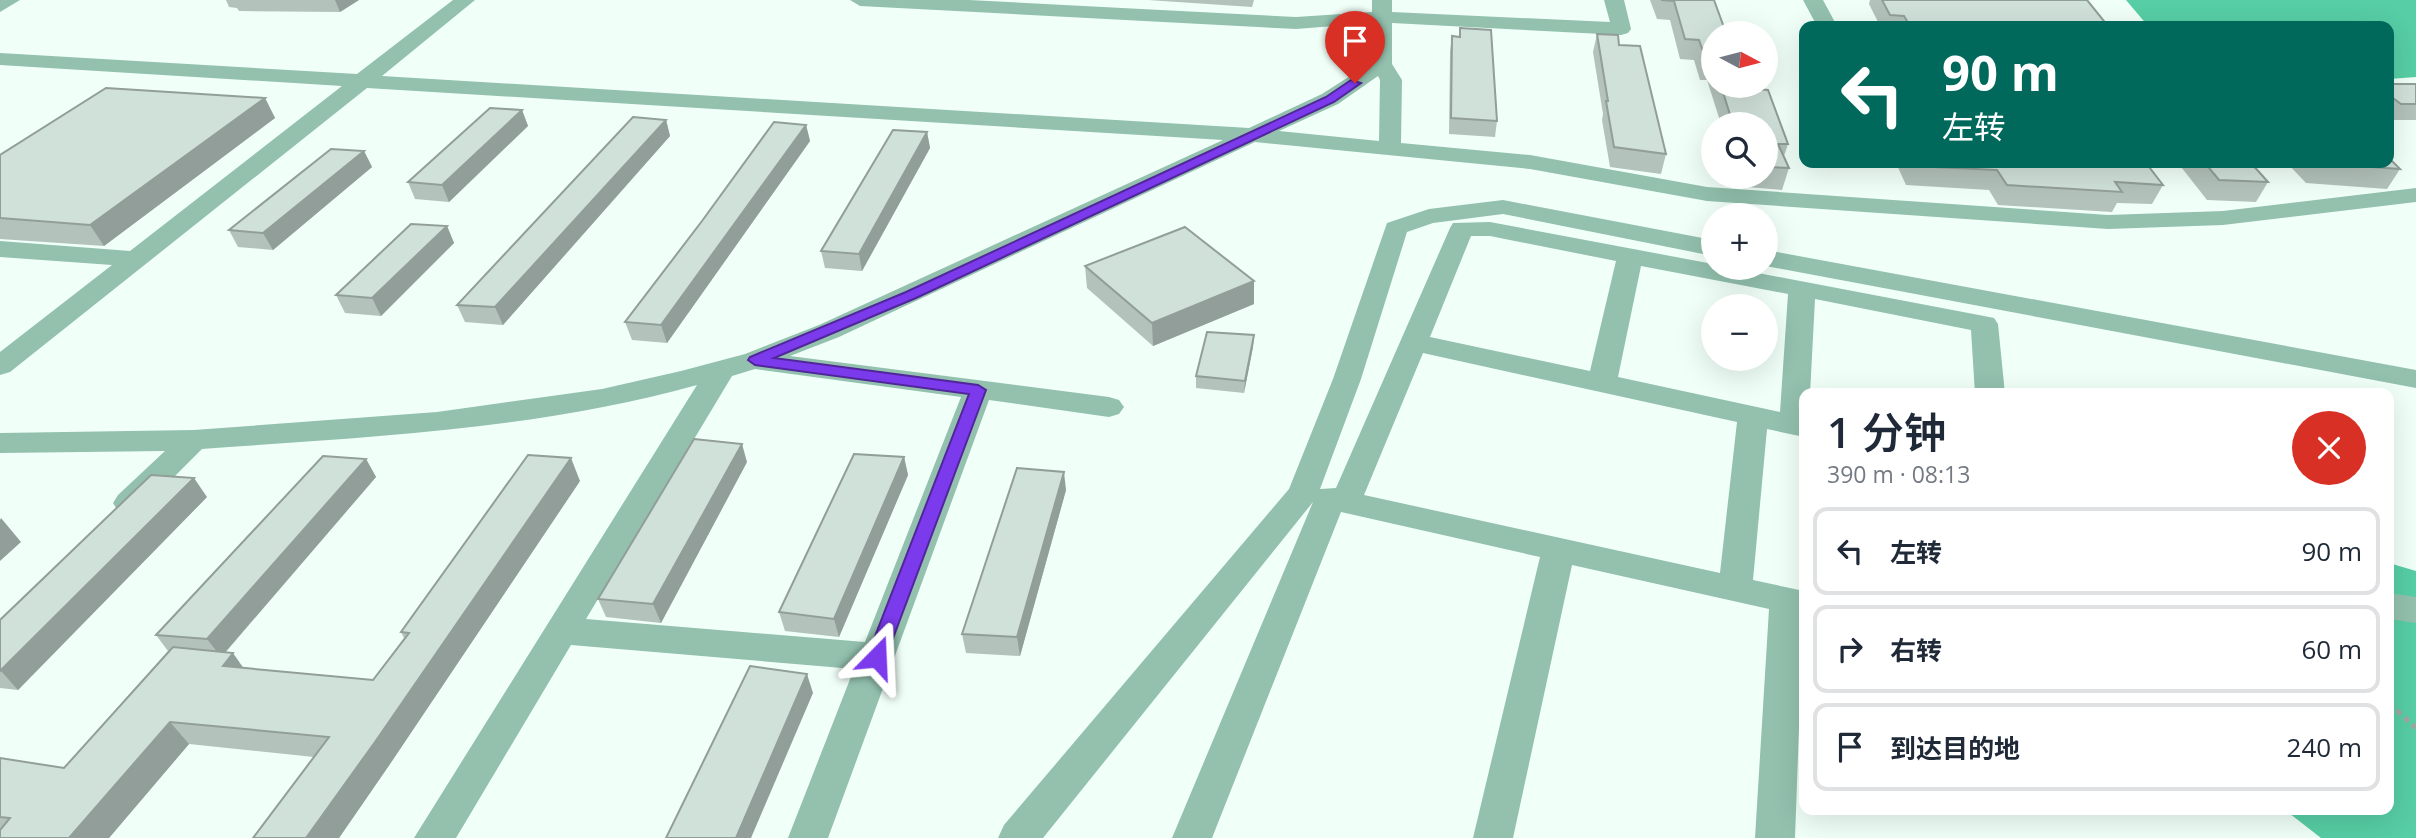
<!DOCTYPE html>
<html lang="zh">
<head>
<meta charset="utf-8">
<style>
	:root { --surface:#fff; --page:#f2f2f3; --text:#1f2937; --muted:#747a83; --line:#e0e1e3 }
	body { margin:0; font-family:"Open Sans","Noto Sans SC",sans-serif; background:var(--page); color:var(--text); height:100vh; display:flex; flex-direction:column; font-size:26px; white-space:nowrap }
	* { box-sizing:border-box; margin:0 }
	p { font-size:23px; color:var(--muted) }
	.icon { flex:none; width:38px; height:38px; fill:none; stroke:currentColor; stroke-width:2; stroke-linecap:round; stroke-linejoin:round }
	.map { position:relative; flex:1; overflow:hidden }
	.side { position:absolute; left:1799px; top:388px; width:595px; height:427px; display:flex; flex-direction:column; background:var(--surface); border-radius:14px; box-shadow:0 7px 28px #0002 }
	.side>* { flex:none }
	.top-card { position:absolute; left:1799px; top:21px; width:595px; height:147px; border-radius:14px; box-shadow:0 7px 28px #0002; background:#00695c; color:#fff; overflow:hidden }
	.needle { width:46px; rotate:97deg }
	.tools { position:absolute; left:1701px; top:21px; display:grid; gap:14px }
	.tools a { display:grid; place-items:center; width:77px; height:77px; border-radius:50%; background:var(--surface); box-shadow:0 7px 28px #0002; font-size:35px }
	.pin { position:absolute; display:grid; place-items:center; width:60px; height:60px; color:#fff; margin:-72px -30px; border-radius:50% 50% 50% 0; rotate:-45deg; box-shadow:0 0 7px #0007 }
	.pin .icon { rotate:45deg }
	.me { position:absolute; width:77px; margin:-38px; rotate:21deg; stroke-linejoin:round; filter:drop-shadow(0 0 5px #0008) }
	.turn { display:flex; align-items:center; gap:24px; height:147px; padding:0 28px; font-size:32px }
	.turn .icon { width:91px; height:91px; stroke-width:2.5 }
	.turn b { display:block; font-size:49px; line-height:60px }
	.round { display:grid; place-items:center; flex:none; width:74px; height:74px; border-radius:37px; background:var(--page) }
	.headline { display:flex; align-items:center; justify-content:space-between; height:119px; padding:0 28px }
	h1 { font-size:42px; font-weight:600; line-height:52px }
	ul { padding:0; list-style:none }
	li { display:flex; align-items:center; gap:21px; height:88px; margin:0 14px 10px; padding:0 14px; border:4px solid var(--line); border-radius:14px }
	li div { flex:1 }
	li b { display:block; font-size:26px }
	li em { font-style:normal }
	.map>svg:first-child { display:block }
</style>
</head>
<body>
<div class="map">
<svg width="2416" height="838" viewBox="0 0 2416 838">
	<rect width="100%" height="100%" fill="#f1fff9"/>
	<!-- forest -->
	<g fill="#57cea5">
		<polygon points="2126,0 2416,0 2416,77 2389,79 2389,26 2148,26"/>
		<polygon points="2389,563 2416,571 2416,838 2321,838 2285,810 2389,810"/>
	</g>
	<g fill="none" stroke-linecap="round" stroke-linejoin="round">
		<!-- path -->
		<polyline stroke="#9da8a3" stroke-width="5" stroke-dasharray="6 4.5" stroke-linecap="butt" points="2389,703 2416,728"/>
		<!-- minor -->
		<g fill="#93c1ae" fill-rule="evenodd">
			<polygon points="0,0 20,0 0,12"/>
			<path d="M453 0H475L382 76 1249 128 1322 94 1372 62V23L1296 29 860 6 850 0H969L1296 17 1372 12V0H1392V12L1610 22 1604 0H1624L1631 29 1628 33 1621 35 1392 23V64L1402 80 1401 143 1530 155 1707 187 2108 215 2223 211 2416 188V202L2223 225 2108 229 1707 201 1530 169 1255 142 839 337 790 356 1109 397 1119 400 1124 407 1119 414 1109 417 989 400 828 838H788L854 669 571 645 456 838H414L697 385C536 430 368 437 202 449L140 511 129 514 118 511 113 503 118 495 165 451 0 453V433L194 430 437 412 602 389 681 371 745 354 819 325 1223 140 367 88 10 372 0 375V352L112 265 0 257V241L130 251 342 86 0 65V53L357 74ZM1378 76 1380 80 1379 141 1279 131 1338 104ZM755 369 961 397 865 642 586 619 732 376Z"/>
			<polygon points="1803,0 1823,0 1837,26 1817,26"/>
			<path d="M1503 200 1713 240V256L1503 214 1433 223 1407 232 1361 379 1320 489 1336 488 1450 228 1453 223 1490 222 1713 264V268H1732L1984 316 1994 318 1998 324 2005 394H1975L1971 330 1815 299 1810 394H1804V437L1767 429 1753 580 1804 591 1795 838H1755L1769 609 1572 565 1513 838H1473L1540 557 1341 512 1212 838H1172L1313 502 1043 838H998L1004 825 1289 489 1333 379 1387 223 1429 209ZM1471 236H1490L1616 261 1590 371 1430 337ZM1641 266 1788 294 1780 412 1618 377ZM1423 353 1737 422 1720 573 1364 495Z"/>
			<polygon points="1766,250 2416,370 2416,388 1766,266"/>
			<polygon points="2389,593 2416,597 2416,623 2389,619"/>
		</g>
	</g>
	<!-- wall -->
	<g fill="#b3c2bb">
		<polygon points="226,0 359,0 340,12 239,11 237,8 229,7"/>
		<polygon points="1148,0 1254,0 1252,7"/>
		<polygon points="1650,0 1714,0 1713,86 1756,86 1788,144 1784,156 1789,168 1782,190 1722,185 1720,177 1766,177 1766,124 1721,124 1707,80 1700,80 1694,60 1680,59 1670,20 1657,19"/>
		<polygon points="1870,0 2087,0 2108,26 1880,26 1869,4"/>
		<polygon points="1460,28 1497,121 1495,137 1449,134 1450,52 1452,36 1459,37"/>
		<polygon points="1597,34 1619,45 1666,154 1661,174 1610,167 1602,120 1603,114 1593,52"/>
		<polygon points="2389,84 2416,84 2416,120 2391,120 2389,119"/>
		<polygon points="265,98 275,118 104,246 0,239 0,155"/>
		<polygon points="522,110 528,126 449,202 415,199 408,182"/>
		<polygon points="666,120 670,136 503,325 465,322 457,305"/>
		<polygon points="806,125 810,141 667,343 632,340 625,322"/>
		<polygon points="927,132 930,148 862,271 825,268 821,251"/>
		<polygon points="364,151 372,167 273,250 238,247 229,230"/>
		<polygon points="1896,163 2146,163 2163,185 2152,204 2117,203 2112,212 1998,205 1989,190 1906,185"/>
		<polygon points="2178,163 2251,163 2268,182 2256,202 2207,200"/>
		<polygon points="2287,163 2389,163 2400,169 2387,189 2306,183"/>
		<polygon points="447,226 454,243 381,316 345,313 336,295"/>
		<polygon points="1085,266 1254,304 1153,346 1087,288"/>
		<polygon points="1254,335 1253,347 1244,393 1196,388 1196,376"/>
		<polygon points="904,457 908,475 839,637 785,631 779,612"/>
		<polygon points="366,459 376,477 225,653 243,668 373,680 404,638 401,632 580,481 390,764 339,838 253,838 314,757 189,744 109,838 0,838 0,758 64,768 168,651 156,635"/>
		<polygon points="747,462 661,623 606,617 598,599"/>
		<polygon points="1066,490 1020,656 966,653 962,634"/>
		<polygon points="207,497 18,690 0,688 0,620"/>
	</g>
	<!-- shaded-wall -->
	<g fill="#929e99">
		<polygon points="335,0 359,0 340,12"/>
		<polygon points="265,98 275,118 104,246 90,225"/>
		<polygon points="522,110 528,126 449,202 442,185"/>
		<polygon points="666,120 670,136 503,325 495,307"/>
		<polygon points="806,125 810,141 667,343 661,325"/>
		<polygon points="927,132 930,148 862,271 859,254"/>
		<polygon points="364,151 372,167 273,250 263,233"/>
		<polygon points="447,226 454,243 381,316 372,298"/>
		<polygon points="1254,281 1254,304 1153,346 1152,323"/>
		<polygon points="1254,335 1253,347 1244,393 1245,381"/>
		<polygon points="742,444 747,462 661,623 653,604"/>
		<polygon points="904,457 908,475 839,637 834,619"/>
		<polygon points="571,458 580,481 390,764 339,838 306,838"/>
		<polygon points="366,459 376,477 221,657 207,639"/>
		<polygon points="1064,472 1066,490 1020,656 1017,637"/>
		<polygon points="194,478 207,497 18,690 1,671"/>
		<polygon points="1,518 21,542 0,561 0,520"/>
		<polygon points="233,653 249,676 223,666"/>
		<polygon points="807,674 813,693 751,838 736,838"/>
		<polygon points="170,722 189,744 109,838 69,838"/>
	</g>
	<!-- building -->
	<g fill="#d0e1da" stroke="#929e99" stroke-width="2">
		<polygon points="1661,0 1714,0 1726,33 1713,33 1713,64 1712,60 1706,60 1699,40 1685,39 1674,1"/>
		<polygon points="1882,0 2087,0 2108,26 1910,26 1904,16 1890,15"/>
		<polygon points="1460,28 1491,30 1497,121 1451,118 1452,36 1460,37"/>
		<polygon points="1597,34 1618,35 1619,45 1640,46 1666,154 1614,147 1606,101 1608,101"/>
		<polygon points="2389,84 2416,84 2416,104 2401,104 2389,95"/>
		<polygon points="1721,86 1756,86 1757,89 1768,90 1788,144 1778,144 1789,168 1766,167 1766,124 1733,124"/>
		<polygon points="106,88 265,98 90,225 0,218 0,155"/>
		<polygon points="490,108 522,110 442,185 408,182"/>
		<polygon points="633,117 666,120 495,307 457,305"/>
		<polygon points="774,122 806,125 661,325 625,322 702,221"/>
		<polygon points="893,130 927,132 859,254 821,251"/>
		<polygon points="331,149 364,151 263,233 229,230"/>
		<polygon points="2389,158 2400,169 2317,163 2389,163"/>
		<polygon points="1912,163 2146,163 2163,185 2115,182 2122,192 2007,185 1997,170 1913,166"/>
		<polygon points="2205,163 2251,163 2268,182 2219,180"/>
		<polygon points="411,224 447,226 372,298 336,295"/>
		<polygon points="1185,227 1254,281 1152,323 1085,266"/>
		<polygon points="1207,332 1254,335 1245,381 1196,376"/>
		<polygon points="694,439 742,444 653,604 598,599"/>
		<polygon points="854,454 904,457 834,619 779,612"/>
		<polygon points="528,455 571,458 375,742 306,838 253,838 329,737 170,722 69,838 0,838 0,830 10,818 0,817 0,758 64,768 173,647 233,653 223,666 373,680 409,633 401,632"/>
		<polygon points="323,456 366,459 207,639 156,635"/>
		<polygon points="1017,468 1064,472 1017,637 962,634"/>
		<polygon points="151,475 194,478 0,671 0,620"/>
		<polygon points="750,666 807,674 736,838 666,838"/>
	</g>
	<!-- route -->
	<polygon fill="#7c3aed" stroke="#51269a" stroke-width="2" points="1351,80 1361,83 1334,102 916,298 774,358 978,385 986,390 886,657 884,662 877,665 870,662 867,657 969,394 755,365 748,360 750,357 906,292 1326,97"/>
</svg>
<div class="tools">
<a><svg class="needle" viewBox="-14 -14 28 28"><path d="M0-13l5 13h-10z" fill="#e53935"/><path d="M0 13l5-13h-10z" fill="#747a83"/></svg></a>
<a><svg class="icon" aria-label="search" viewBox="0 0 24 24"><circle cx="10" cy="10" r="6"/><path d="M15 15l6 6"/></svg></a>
<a>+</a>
<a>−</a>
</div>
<div class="pin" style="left:1355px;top:83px;background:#d93025"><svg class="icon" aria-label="arrive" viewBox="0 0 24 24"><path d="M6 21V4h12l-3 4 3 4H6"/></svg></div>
<svg class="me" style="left:877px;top:657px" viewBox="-20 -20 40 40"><path d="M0-17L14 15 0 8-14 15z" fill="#7c3aed" stroke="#fff" stroke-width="4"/></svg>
<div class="top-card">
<div class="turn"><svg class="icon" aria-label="left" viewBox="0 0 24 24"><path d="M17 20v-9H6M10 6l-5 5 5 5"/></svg><div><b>90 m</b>左转</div></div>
</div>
<section class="side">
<div class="headline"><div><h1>1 分钟</h1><p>390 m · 08:13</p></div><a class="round" style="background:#d93025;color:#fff"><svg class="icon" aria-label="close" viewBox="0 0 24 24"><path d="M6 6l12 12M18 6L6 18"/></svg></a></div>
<ul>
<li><svg class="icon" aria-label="left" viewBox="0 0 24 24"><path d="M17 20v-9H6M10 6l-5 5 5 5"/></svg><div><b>左转</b></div><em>90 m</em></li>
<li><svg class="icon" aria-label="right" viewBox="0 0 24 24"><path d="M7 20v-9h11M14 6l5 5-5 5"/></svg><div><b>右转</b></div><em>60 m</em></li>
<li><svg class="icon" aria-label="arrive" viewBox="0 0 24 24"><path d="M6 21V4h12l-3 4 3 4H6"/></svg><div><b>到达目的地</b></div><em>240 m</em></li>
</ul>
</section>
</div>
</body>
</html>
